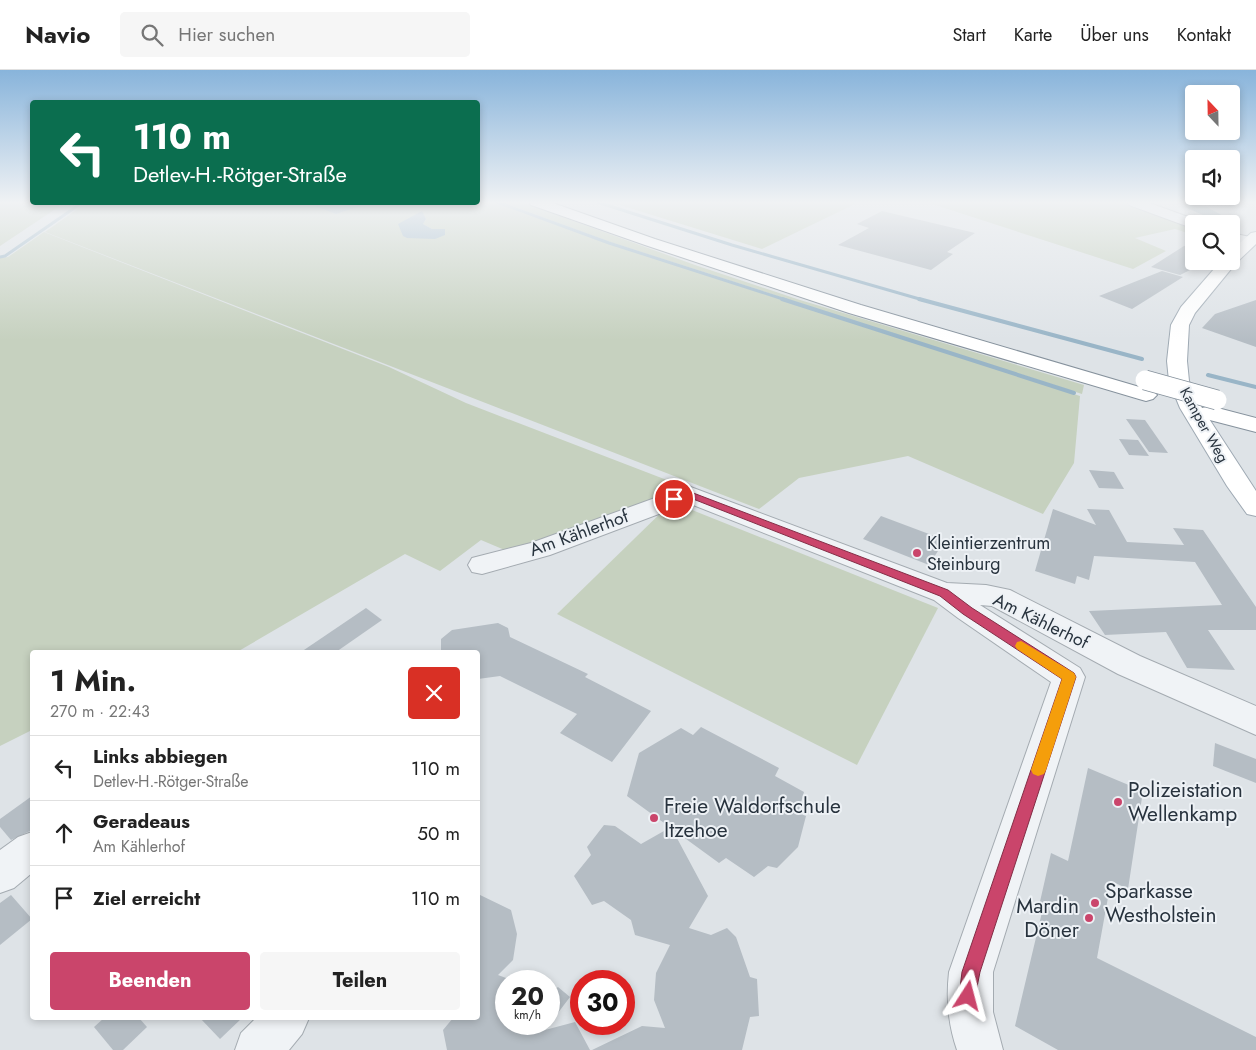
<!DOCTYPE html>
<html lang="de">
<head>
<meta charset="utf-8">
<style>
	:root { --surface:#fff; --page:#f6f6f6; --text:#222; --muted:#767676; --line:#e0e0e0; --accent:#ca456b }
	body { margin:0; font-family:Jost,sans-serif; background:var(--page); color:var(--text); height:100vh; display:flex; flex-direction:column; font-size:19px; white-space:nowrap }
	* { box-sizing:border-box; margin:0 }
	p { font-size:16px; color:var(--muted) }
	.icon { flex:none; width:28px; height:28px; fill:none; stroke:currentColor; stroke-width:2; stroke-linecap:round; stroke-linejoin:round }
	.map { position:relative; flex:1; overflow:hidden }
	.side { position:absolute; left:30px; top:580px; width:450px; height:370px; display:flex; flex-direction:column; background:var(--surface); border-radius:5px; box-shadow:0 2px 8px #0003 }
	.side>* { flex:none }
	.banner { position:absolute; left:30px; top:30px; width:450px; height:105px; border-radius:5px; box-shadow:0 2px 8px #0003; background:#0b6e4f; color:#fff; overflow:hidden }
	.needle { width:32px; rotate:338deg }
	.tools { position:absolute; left:1185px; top:15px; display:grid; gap:10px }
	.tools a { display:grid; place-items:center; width:55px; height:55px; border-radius:5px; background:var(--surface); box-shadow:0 2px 8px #0003; font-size:25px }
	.speed { position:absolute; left:495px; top:900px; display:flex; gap:10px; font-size:25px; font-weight:700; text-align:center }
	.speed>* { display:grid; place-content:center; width:65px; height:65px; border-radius:50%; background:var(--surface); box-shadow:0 2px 8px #0003; line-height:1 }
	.speed small { font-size:12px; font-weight:400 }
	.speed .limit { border:8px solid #d22; background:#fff; color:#111 }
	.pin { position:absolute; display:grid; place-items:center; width:42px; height:42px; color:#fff; margin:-21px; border:2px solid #fff; border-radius:50%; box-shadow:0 1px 5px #0007 }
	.me { position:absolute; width:55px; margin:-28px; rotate:9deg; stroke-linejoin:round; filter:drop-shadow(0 0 4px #0008) }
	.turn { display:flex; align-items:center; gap:18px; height:105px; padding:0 20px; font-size:22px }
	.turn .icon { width:65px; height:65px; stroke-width:2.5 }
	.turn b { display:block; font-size:35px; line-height:42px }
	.round { display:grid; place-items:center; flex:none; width:52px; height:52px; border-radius:5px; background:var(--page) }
	.summary { display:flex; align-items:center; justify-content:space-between; height:85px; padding:0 20px }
	h1 { font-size:30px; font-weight:700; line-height:38px }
	.primary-button { display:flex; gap:10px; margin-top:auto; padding:10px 20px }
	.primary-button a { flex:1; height:58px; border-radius:5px; background:var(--accent); color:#fff; font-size:20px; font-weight:700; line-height:58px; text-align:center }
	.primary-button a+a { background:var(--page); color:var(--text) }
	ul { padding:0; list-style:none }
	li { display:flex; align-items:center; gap:15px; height:65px; padding:0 20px; border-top:1px solid var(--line) }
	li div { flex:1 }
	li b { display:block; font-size:19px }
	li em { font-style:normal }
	header { display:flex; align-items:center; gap:30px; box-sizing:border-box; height:70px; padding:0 25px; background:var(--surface); border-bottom:1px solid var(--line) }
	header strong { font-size:24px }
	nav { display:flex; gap:28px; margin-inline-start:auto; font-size:18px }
	.search { width:350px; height:45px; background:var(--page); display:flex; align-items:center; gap:12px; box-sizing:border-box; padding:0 18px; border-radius:5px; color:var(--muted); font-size:19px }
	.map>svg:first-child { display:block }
</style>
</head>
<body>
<header>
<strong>Navio</strong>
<div class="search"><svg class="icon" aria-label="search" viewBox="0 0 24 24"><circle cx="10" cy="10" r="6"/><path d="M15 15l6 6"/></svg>Hier suchen</div>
<nav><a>Start</a><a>Karte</a><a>Über uns</a><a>Kontakt</a></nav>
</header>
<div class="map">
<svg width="1256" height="980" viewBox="0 0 1256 980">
	<rect width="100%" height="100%" fill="#dee3e7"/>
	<!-- green -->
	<g fill="#c6d1bf" fill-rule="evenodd">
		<polygon points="0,132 53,133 60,136 0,176"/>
		<path d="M494 132 607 173 1080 326 1074 393 1043 444 908 386 799 408 759 439 45 162 86 133H306L336 144 371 133ZM422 142 426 149 423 154 432 159 445 160 419 168H407Z"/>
		<polygon points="501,132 521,132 695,195 800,230 1084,315 1082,324 610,172"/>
		<polygon points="610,132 859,132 762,179"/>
		<polygon points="926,132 1128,132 1194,157 1194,165 1175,159 1135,168 1166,181 1133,199"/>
		<polygon points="44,162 389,297 466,333 685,417 512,483 481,470 440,501 405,484 237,582 32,582 32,660 0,676 0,188 8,187"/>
		<polygon points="672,432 938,538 857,695 557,544"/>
	</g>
	<!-- water -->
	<g fill="#99b5c7">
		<polygon points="306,133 371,133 336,144"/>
		<polygon points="1190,133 1207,137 1234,152 1224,154 1189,139 1185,136"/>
		<polygon points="422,141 426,149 423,154 432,159 445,159 445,165 435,169 407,168 403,166 398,154"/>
	</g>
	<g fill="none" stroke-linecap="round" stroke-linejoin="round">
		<!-- stream-far1 -->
		<g stroke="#99b5c7" stroke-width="3">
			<polyline points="54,132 58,134"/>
			<polyline points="497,132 609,173 786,230"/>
			<polyline points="597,132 732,175 923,230"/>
			<polyline points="0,187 5,186 83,132"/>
		</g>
		<!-- stream -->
		<g stroke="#99b5c7" stroke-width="4">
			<polyline points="782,229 1074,323"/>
			<polyline points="919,229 1142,289"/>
			<polyline points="1208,305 1256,317"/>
		</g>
	</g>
	<!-- building -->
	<g fill="#b5bdc4">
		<polygon points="882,141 975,163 947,182 953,184 931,200 838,175 869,158 857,154"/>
		<polygon points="1194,174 1194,198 1180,205 1151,197 1184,176"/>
		<polygon points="1162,201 1183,207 1132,239 1099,226"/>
		<polygon points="1256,230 1256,277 1202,258 1215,244"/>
		<polygon points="1126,349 1145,350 1168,383 1149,382"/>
		<polygon points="1119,369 1138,370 1149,386 1129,385"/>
		<polygon points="1089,400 1114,402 1124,419 1099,418"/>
		<polygon points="1053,439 1096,455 1087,439 1109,440 1127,472 1184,475 1173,458 1203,460 1256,537 1256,560 1208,560 1235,600 1187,598 1166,562 1105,565 1089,541 1222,535 1195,492 1094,486 1089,510 1077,506 1075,514 1035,501"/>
		<polygon points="881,446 945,470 929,495 863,469"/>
		<polygon points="366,538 382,550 336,582 301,582"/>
		<polygon points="498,553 508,558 510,567 588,604 585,607 651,641 612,692 560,663 577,644 500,606 478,609 478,582 441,582 441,569 452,560"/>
		<polygon points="701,657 779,698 775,706 804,722 798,743 806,746 798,777 777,798 768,796 754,807 726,788 719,793 627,726 639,683 681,658 693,665"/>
		<polygon points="1215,673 1256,689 1256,713 1213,696"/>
		<polygon points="1088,698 1143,721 1128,819 1111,811 1097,888 1256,967 1256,980 1058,980 1015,956 1043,838 1039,836 1051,783 1068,791"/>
		<polygon points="32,726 32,760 11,770 0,757 0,749"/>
		<polygon points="604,755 615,756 641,774 671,757 708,826 689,858 711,865 727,858 736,867 750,907 757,909 759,946 750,947 742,980 592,980 642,956 665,958 654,930 656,903 670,875 635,865 631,850 604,831 592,835 574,806 591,785 587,777"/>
		<polygon points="478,824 511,840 517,864 513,890 498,905 506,908 506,954 549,954 549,923 558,917 570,927 545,960 575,952 590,980 447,980 443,960 453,948 478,948"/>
		<polygon points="11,825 32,849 0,875 0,833"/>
		<polygon points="104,948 139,948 147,957 123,980 113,980 94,957"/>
		<polygon points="200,948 242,948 220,969"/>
	</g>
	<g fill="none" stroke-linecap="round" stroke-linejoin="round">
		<!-- minor casing -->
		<g stroke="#a4abb1" stroke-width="2">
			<g id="minor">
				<polygon points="1127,132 1147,132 1199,151 1201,154 1194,154 1194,158 1189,157 1129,135"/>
				<polygon points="1231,163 1255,168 1256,173 1250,175 1231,172"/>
				<path d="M688 416 947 513 986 515 1010 520 1140 586 1256 636V665L1118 604 992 536 980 535 1080 598 1085 607 993 902V942L1003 980H957C948 954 946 929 949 902L1051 612 958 548 934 530 688 433 550 485 482 504 472 502 468 495 472 488 531 473Z"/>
				<polygon points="32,762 32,803 14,818 0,823 0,780 18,767"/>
				<polygon points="256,948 309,948 302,964 289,980 235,980 241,963"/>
			</g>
		</g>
		<!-- major casing -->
		<g stroke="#9ea9b3" stroke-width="2">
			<polygon id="major" points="1256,162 1256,174 1236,193 1195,243 1189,255 1187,291 1189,311 1202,338 1256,421 1256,446 1247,444 1227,416 1180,338 1169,311 1167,291 1171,255 1181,237 1221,191 1231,191 1231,181 1251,163"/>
		</g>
		<!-- highway casing -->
		<g stroke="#86929d" stroke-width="2">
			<g id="highway">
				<polygon points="529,132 550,132 655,169 861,235 1153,321 1157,325 1153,329 1146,331 1139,329 849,243 645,175 531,135"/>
				<polygon points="1210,336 1256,348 1256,362 1202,348 1199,343 1202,338"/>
			</g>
		</g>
		<!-- minor -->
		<use href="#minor" fill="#f0f3f6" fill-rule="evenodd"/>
		<!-- major -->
		<use href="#major" fill="#fff" fill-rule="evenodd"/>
		<!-- highway -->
		<use href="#highway" fill="#fff" fill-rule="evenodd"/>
		<!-- highway-bridge casing -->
		<g stroke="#86929d" stroke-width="21" stroke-linecap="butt">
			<polyline id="highway-bridge" points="1145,310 1217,330"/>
		</g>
		<!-- highway-bridge -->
		<use href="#highway-bridge" stroke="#fff" stroke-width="19"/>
	</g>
	<!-- sky -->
	<linearGradient id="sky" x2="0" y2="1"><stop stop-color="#88b4db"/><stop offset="0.49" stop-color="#f0f2f4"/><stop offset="1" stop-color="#f0f2f4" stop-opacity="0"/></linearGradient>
	<rect width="1256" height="270" fill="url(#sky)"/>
	<!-- route -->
	<polygon fill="#ca456b" stroke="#832d46" points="688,421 948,520 972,538 1074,603 1076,607 980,902 974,932 968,935 961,932 959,926 962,902 1062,609 963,544 940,526 688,427 674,432 669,429"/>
	<!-- slow -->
	<polygon fill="#f59e0b" points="1021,571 1074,603 1076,607 1046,700 1044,704 1038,706 1033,704 1031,700 1062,609 1017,579 1015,576 1017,572"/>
	<!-- markers -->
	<g fill="#ca456b" stroke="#edf1f5" stroke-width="2">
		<circle cx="917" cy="483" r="5"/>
		<circle cx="1118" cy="732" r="5"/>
		<circle cx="654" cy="748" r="5"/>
		<circle cx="1095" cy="833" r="5"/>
		<circle cx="1089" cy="848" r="5"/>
	</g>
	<g text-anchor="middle" stroke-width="4" stroke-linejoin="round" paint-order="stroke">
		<!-- far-street labels -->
		<g font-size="15" fill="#28333e" stroke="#edf1f5">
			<text transform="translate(1204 355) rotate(61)" y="5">Kamper Weg</text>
		</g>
		<!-- street labels -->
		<g font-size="18" fill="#28333e" stroke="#edf1f5">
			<text transform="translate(579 463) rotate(-20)" y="6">Am Kählerhof</text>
			<text transform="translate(1041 551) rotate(26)" y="6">Am Kählerhof</text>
		</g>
		<!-- poi labels -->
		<g font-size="18" fill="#28333e" stroke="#edf1f5" text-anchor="start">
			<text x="927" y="479">Kleintierzentrum<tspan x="927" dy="21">Steinburg</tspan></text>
		</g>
		<!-- near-poi labels -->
		<g font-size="21" fill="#28333e" stroke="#edf1f5" text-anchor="start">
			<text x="1128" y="727">Polizeistation<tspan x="1128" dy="24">Wellenkamp</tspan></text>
			<text x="664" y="743">Freie Waldorfschule<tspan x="664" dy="24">Itzehoe</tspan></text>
			<text x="1105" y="828">Sparkasse<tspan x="1105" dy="24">Westholstein</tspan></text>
			<text x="1079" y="843" text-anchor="end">Mardin<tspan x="1079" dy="24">Döner</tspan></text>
		</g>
	</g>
</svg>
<div class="tools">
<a><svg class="needle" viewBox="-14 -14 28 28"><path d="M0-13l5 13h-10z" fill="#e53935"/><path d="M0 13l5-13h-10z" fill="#767676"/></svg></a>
<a><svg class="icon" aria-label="sound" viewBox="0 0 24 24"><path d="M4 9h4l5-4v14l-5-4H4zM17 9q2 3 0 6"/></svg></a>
<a><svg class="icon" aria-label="search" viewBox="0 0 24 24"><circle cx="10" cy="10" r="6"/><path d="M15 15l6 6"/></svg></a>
</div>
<div class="speed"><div>20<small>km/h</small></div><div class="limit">30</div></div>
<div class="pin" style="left:674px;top:429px;background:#d93025"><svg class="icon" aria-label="arrive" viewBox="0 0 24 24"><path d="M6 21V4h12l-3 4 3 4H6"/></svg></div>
<svg class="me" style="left:968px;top:926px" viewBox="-20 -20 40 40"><path d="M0-17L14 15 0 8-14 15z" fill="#ca456b" stroke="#fff" stroke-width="4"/></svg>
<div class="banner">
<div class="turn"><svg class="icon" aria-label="left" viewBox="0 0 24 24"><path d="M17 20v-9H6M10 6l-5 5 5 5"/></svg><div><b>110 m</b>Detlev-H.-Rötger-Straße</div></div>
</div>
<section class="side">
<div class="summary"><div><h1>1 Min.</h1><p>270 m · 22:43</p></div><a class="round" style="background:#d93025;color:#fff"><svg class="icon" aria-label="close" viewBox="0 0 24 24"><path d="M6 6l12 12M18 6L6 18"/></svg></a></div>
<ul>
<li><svg class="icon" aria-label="left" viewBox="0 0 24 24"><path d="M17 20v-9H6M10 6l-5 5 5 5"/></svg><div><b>Links abbiegen</b><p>Detlev-H.-Rötger-Straße</p></div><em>110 m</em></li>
<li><svg class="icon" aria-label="ahead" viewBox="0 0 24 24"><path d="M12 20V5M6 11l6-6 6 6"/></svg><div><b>Geradeaus</b><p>Am Kählerhof</p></div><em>50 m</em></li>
<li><svg class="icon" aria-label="arrive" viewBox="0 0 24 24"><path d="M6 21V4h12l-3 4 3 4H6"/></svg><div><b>Ziel erreicht</b></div><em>110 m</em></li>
</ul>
<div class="primary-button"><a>Beenden</a><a>Teilen</a></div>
</section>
</div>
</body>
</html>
